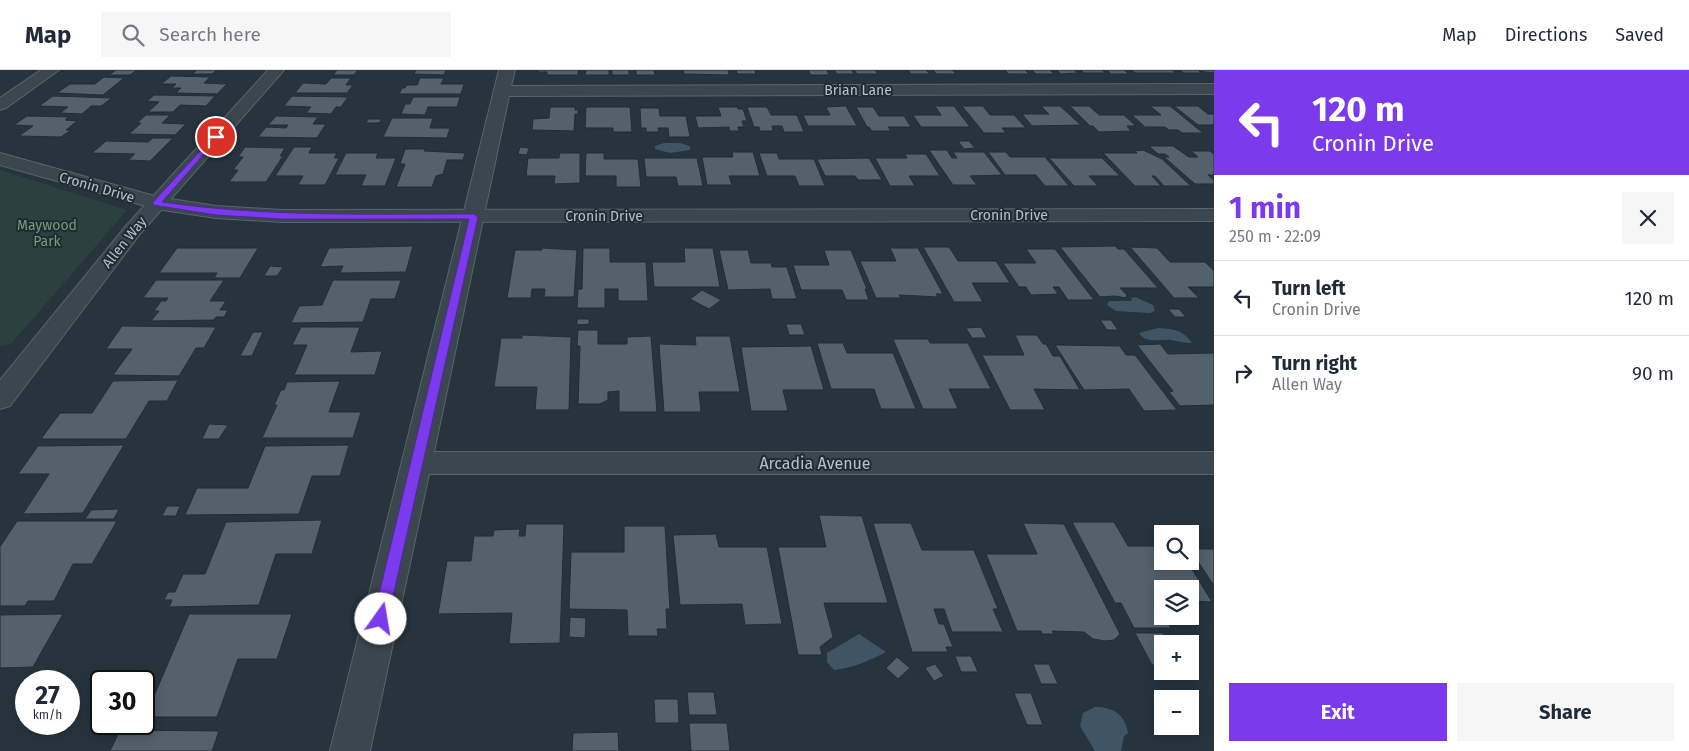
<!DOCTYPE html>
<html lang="en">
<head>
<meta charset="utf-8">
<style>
	:root { --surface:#fff; --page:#f6f6f7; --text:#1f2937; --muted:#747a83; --line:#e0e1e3; --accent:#7c3aed }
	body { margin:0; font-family:"Fira Sans",sans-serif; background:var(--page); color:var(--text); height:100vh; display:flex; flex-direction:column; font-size:19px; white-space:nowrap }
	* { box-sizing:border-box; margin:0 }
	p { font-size:16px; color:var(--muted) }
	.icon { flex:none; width:28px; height:28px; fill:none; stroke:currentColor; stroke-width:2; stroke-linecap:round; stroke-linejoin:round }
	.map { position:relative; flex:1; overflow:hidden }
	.drawer { display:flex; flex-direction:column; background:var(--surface); width:475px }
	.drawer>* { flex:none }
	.top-card { background:#7c3aed; color:#fff; overflow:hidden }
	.controls { position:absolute; left:1154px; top:455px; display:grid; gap:10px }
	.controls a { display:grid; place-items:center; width:45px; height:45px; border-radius:0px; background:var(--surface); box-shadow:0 2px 12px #0003; font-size:25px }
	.speed { position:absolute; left:15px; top:600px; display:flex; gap:10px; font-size:25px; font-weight:700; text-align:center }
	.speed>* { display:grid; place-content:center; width:65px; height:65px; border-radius:50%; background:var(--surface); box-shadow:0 2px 12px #0003; line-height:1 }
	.speed small { font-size:12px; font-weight:400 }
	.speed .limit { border:2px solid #111; border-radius:8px; background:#fff; color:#111 }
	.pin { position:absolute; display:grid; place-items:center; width:42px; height:42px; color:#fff; margin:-21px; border:2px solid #fff; border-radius:50%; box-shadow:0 1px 5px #0007 }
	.me { position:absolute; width:55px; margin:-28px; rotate:13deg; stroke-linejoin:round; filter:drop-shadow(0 0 4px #0008) }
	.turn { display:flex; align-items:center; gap:18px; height:105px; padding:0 15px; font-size:22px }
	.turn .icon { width:65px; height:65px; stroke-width:2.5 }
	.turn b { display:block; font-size:35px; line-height:42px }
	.round { display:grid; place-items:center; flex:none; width:52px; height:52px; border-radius:0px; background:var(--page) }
	.overview { display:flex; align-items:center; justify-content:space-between; height:85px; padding:0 15px }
	h1 { font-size:30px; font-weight:700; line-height:38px; color:var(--accent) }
	.button { display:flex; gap:10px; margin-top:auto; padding:10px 15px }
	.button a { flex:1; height:58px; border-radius:0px; background:var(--accent); color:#fff; font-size:20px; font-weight:700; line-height:58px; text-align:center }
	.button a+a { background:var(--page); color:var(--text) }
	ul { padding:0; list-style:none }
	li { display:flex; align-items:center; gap:15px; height:75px; padding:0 15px; border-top:1px solid var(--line) }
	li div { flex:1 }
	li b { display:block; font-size:19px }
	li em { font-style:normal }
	header { display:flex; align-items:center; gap:30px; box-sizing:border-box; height:70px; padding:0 25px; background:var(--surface); border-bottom:1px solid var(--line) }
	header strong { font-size:24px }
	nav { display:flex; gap:28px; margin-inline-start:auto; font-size:18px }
	.search { width:350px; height:45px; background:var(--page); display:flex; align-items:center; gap:12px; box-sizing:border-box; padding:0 18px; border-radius:0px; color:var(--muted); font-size:19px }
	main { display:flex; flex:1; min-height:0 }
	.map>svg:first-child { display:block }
</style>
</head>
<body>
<header>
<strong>Map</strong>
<div class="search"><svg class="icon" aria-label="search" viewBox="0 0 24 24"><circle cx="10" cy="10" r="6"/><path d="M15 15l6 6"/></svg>Search here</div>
<nav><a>Map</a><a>Directions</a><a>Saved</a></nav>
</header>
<main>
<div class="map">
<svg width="1214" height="681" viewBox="0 0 1214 681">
	<rect width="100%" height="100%" fill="#27343e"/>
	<!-- green -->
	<polygon fill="#2a413f" points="0,100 127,140 11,274 0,276"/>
	<!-- water -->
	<g fill="#3f5565">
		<polygon points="664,73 680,73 690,76 690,80 670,83 655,79 655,76"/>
		<polygon points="1135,227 1153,235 1155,241 1150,243 1116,241 1107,235 1109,231 1132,231 1131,228"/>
		<path d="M1158 258C1174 259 1183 260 1192 273 1184 273 1178 271 1171 270 1160 269 1146 274 1139 263Z"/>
		<path d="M859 564 886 582C869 591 853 598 834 600L827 592V583Z"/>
		<path d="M1095 637C1113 637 1125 644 1128 663L1124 666 1121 681H1095L1080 656 1083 643Z"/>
	</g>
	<!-- building -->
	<g fill="#53616b" stroke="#222d35">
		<polygon points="116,0 137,0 130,5 109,5"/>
		<polygon points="197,0 217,0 212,4 192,4"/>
		<polygon points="337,0 358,0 354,5 333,5"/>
		<polygon points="416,0 446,0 444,5 414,4"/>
		<polygon points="538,0 578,0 578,5 547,5 547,2 538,2"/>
		<polygon points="586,0 609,0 609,5 585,5"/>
		<rect x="612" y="0" width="17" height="5"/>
		<polygon points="636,0 654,0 655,5 636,5"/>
		<polygon points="683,0 728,0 729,5 684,4"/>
		<polygon points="736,0 755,0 756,4 737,4"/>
		<polygon points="808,0 827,0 829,5 811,5"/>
		<polygon points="834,0 852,0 854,4 837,4"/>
		<polygon points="854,0 875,0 878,4 857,4"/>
		<polygon points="908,0 926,0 930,4 911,4"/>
		<polygon points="933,0 952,0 956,4 937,4"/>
		<polygon points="1005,0 1025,0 1029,4 1009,4"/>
		<polygon points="1032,0 1050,0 1054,4 1036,4"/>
		<polygon points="1057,0 1074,0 1078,3 1061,4"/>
		<polygon points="1081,0 1102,0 1106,3 1084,3"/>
		<polygon points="1107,0 1124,0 1129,4 1111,4"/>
		<polygon points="1131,0 1172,0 1176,3 1135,3"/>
		<polygon points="1179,0 1214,0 1214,3 1199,1 1203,3 1184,3"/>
		<polygon points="171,6 210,7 204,13 227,14 217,24 176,23 181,18 172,18 176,14 161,14"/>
		<polygon points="104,7 124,8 103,25 57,23 70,14 95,14"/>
		<polygon points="331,8 351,8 346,15 353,15 347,23 295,23 303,13 326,14"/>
		<polygon points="420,8 444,8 441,14 464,14 461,24 399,24 402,18 405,18 407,15 417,15"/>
		<polygon points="154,25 215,26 206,36 180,35 173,42 148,42 159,32 147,31"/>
		<polygon points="53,26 112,28 101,36 91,36 82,44 60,43 68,37 39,36"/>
		<polygon points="292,26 348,27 341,37 336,37 331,44 306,43 311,37 284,36"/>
		<polygon points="413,27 460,27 457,37 428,37 425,45 401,44 405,34 410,34"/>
		<polygon points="846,36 857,56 808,56 803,45 830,45 826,37"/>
		<polygon points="935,36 954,36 970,57 921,57 913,45 941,45"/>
		<polygon points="962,36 983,36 990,45 1014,45 1026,58 1002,58 1006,63 984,63"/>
		<polygon points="1041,36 1060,36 1081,55 1032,56 1022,44 1049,44"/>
		<polygon points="1070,36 1089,36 1099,45 1124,45 1136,56 1127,56 1131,61 1099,62 1093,56 1090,56"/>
		<polygon points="1150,36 1170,36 1203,63 1182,63 1178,60 1169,60 1165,57 1145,57 1132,45 1161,45"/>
		<polygon points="1174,36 1198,36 1208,44 1214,44 1214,55 1198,55"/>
		<polygon points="550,37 575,37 575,40 578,40 578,44 575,44 574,61 532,60 533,49 549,48"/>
		<polygon points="586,37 630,37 632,62 613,62 613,58 585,58"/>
		<polygon points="718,37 738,37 738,39 743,39 747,51 742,51 744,57 738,57 739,61 729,61 729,57 698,58 695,46 721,46"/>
		<polygon points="747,37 767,37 771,45 797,45 804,62 784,62 782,56 772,56 773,61 760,61 759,57 754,57"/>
		<polygon points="856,37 873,37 879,46 904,46 911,57 888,57 891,61 872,61 869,57 867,57"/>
		<polygon points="640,38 659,38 660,46 686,46 690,67 669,67 668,58 658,58 659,62 646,62 646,58 641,58"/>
		<polygon points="146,45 170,45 162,53 186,54 175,65 129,64 141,53 137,53"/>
		<polygon points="27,46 69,47 65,50 77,51 66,60 71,60 61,67 19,66 33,56 14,55"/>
		<polygon points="276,46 318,47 313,54 326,54 317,68 258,67 266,57 286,58 288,55 268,55"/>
		<polygon points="392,48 433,48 430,58 450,58 447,68 383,67"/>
		<polygon points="368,49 382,49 379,53 366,53"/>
		<polygon points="153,68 173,68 150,91 128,90 135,84 92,83 106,71 148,72"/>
		<polygon points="958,71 969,71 975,78 964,79"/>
		<polygon points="1149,76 1173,76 1189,87 1198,87 1191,81 1210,81 1214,84 1214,105 1208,105 1214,110 1214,114 1195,114 1164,87 1169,87 1165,84 1158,84"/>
		<polygon points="245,77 285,78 280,86 283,86 266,112 229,112 238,100 233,100 243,87 238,87"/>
		<polygon points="294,77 312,77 309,83 337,83 334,88 339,88 325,115 298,115 303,106 275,106"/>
		<polygon points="520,77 529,78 527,85 518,84"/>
		<polygon points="405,79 425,79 424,81 465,83 463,90 447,90 443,104 436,106 432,117 396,117 405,94 400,94"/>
		<polygon points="929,80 947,80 952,88 957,88 953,82 984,82 1002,105 970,106 977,115 953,115"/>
		<polygon points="1143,80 1162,89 1191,116 1164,116 1155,106 1152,106 1161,116 1135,116 1103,83 1137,83 1135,81"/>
		<polygon points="732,82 753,82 760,106 729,106 732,115 707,115 702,87 733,87"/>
		<polygon points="988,82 1006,82 1010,87 1045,87 1069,116 1045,116 1036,105 1005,105"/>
		<polygon points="346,83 378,83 376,88 396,88 385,116 361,116 366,105 335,105"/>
		<polygon points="560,83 580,83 580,113 554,114 555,106 526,106 528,88 559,88"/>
		<polygon points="586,83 604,83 604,89 638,89 641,117 616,117 616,106 585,106"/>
		<polygon points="759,83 777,83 779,89 814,89 825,116 799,116 795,106 767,106"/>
		<polygon points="905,84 926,84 940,106 909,106 915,116 890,116 875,88 907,88"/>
		<polygon points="644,88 697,88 703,116 678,116 676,107 646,107"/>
		<polygon points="869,88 882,110 858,110 855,106 825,106 817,89"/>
		<polygon points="1049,88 1102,88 1120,106 1089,106 1098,116 1074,116"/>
		<polygon points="413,176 406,202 340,203 343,196 320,197 329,178"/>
		<polygon points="1115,176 1118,179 1124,179 1158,218 1120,218 1127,225 1126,228 1115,226 1100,227 1060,177"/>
		<polygon points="923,177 949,177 958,191 996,191 1010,213 972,213 983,232 954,232"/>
		<polygon points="1130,177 1157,178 1170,192 1205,192 1214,201 1214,217 1188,217 1199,228 1174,228"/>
		<polygon points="177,178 258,178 240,208 214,208 217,203 159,203"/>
		<polygon points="542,178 577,180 574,227 544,227 545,219 532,219 531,228 507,228 515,180 542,180"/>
		<polygon points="583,178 610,178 610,192 646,192 648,231 618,231 618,219 605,219 605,238 577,238 578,219 582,219"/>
		<polygon points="684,178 713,178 720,217 654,217 652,192 685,192"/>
		<polygon points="890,178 918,178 943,224 936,224 938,227 899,225 901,228 876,228 860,191 896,191"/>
		<polygon points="1026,179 1055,179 1094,230 1068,230 1059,217 1053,217 1058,224 1031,225 1026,217 1019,217 1003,193 1036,193"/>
		<polygon points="719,180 748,180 751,193 771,193 772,197 787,197 797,229 772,229 770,219 728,220"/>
		<polygon points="824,180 851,180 867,219 865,219 869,230 846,230 842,220 801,220 793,195 829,195"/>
		<polygon points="270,196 283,197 277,206 264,206"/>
		<polygon points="156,210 224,210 210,231 226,231 220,240 228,240 224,247 216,247 214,250 151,251 159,241 154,241 161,231 166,231 168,228 143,228"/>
		<polygon points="333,210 401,210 395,229 371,229 363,252 291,253 299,236 322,235"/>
		<polygon points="702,220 721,230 709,239 690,229"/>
		<polygon points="1168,239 1179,239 1186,247 1175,247"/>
		<polygon points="577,249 589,249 589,254 577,255"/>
		<polygon points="1100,250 1111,250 1118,260 1107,260"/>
		<polygon points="786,254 801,254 805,265 789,265"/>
		<polygon points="122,256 216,257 204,278 196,278 179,306 113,305 132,279 106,279"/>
		<polygon points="301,257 360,257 351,282 382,281 375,305 294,305 307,275 292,275"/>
		<polygon points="981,257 987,268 972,268 966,258"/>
		<polygon points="578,260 598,260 598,274 627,274 627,267 651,266 657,342 619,342 619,321 608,322 608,330 600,334 578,334 580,276 577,276"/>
		<polygon points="253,262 263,262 252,286 240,286"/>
		<polygon points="522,265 571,267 569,340 535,340 537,317 494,317 501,268 522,268"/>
		<polygon points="1015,265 1037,265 1043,274 1046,274 1053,286 1060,286 1080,320 1034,319 1045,340 1010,340 982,285 1024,285"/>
		<polygon points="695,266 730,266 740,322 699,322 701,342 664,342 659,274 696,275"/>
		<polygon points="893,269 928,269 930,273 968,273 991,319 949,319 958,339 923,339"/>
		<polygon points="817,273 843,273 847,283 893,283 916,339 881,339 874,319 831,319"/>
		<polygon points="1160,274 1168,284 1214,283 1214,335 1180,336 1169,322 1173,321 1137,275"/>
		<polygon points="1055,275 1120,276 1126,285 1135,285 1177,340 1144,341 1129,319 1084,320"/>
		<polygon points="811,276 824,320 783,320 788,341 751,341 741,277"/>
		<polygon points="178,310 167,331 149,331 126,369 41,369 60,343 92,343 113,311"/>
		<polygon points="340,311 329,342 361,342 353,368 262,368 277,335 274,335 281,320 284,320 287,312"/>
		<polygon points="209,354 228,355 219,369 202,369"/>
		<polygon points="124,375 83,443 23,444 49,404 18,404 38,376"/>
		<polygon points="349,375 340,406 312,406 299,444 185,445 197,418 248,418 265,376"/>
		<polygon points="167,436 180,436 176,446 162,446"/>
		<polygon points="119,439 114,449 85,449 91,440"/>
		<polygon points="819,445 862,446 888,533 824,533 833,567 820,577 822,585 798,585 778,477 826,477"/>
		<polygon points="322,450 312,484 276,484 259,535 169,537 172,530 164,530 168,522 175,522 183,504 205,504 226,452"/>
		<polygon points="17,451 117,451 92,494 73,494 54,531 28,531 25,536 0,536 0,477"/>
		<polygon points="1072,452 1114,452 1128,476 1162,476 1162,491 1187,491 1212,532 1190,531 1190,519 1162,519 1162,531 1155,531 1171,558 1134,558 1121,533 1115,533"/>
		<polygon points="873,453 911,453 922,480 974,480 998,539 993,539 1003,562 952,562 944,539 934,539 939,554 944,554 953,577 946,577 948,582 912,582"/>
		<polygon points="1023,453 1064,454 1120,564 1114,570 1105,571 1093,569 1084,562 1052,561 1054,564 1042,564 1041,561 1017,561 986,484 1037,484"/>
		<polygon points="526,454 564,454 560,573 509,574 512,543 438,544 447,491 471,491 474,466 493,466 494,460 520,459 519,466 525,466"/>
		<polygon points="624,456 665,456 670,539 666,539 667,559 657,559 658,566 628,566 627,540 569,539 571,482 624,482"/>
		<polygon points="716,464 719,477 767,477 782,554 745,555 742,534 680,535 673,465"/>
		<polygon points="1190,479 1214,479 1214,516"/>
		<polygon points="63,544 33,597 0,598 0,545"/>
		<polygon points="189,544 292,544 277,589 238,589 217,647 145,647"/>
		<polygon points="570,547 586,548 585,568 569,567"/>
		<polygon points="1135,563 1163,563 1170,574 1162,574 1162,595 1152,595"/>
		<polygon points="955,586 971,586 978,602 961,602"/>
		<polygon points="897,587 910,598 898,609 886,598"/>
		<polygon points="935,594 944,606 934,611 925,598"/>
		<polygon points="1033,594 1049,594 1058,614 1041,614"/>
		<polygon points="687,622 714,622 717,645 689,645"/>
		<polygon points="1014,623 1031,623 1043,655 1027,655"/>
		<polygon points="654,629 678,629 679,653 655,653"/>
		<polygon points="689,653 727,653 730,681 691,681"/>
		<polygon points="120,660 219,661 212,681 110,681"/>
		<polygon points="618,662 619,681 572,681 573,663"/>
	</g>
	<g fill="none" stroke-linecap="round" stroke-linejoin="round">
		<!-- minor casing -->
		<g stroke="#59646c" stroke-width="2">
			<g id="minor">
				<polygon points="41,0 59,0 6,38 0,40 0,28"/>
				<polygon points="268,0 284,0 140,164 10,336 0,339 0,310 126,156"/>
				<polygon points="499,0 515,0 511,16 1214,14 1214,24 509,26 434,382 1214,382 1214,404 429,404 370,681 330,681"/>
			</g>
		</g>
		<!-- tertiary casing -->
		<g stroke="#59646c" stroke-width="2">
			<polygon id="tertiary" points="0,83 158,127 216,136 282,140 1214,139 1214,151 282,152 216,148 156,139 0,95"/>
		</g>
		<!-- minor -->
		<use href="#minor" fill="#3b464e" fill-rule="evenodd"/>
		<!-- tertiary -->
		<use href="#tertiary" fill="#3b464e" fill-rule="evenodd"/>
	</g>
	<!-- route -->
	<path fill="#7c3aed" stroke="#51269a" d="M216 64 218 65V68L162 132C266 147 369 144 474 144L478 147 388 549 386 554 381 556 376 554 373 549 469 149H282L216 145 153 135V132Z"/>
	<g text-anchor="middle" stroke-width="4" stroke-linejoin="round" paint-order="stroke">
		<!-- far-street labels -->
		<g font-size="14" fill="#b8c1c9" stroke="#202b33">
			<text x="858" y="25">Brian Lane</text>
			<text transform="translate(97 117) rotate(16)" y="5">Cronin Drive</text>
			<text x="1009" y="150">Cronin Drive</text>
			<text x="604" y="151">Cronin Drive</text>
			<text transform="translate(124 172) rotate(-51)" y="5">Allen Way</text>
		</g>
		<!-- far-park labels -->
		<g font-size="14" fill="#789c7b" stroke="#202b33">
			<text x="47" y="160">Maywood<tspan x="47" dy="16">Park</tspan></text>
		</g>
		<!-- street labels -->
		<g font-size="16" fill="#b8c1c9" stroke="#202b33">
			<text x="815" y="399">Arcadia Avenue</text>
		</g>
	</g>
</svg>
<div class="controls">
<a><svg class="icon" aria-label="search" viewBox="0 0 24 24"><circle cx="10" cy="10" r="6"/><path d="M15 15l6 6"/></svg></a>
<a><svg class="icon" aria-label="layers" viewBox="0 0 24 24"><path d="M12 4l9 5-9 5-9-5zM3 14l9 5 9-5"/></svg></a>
<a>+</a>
<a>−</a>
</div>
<div class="speed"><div>27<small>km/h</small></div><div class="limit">30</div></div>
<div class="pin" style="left:216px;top:67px;background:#d93025"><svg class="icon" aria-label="arrive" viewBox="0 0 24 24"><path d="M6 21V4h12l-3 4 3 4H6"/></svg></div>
<svg class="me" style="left:381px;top:549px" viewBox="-20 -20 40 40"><circle r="19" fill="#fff"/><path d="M0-13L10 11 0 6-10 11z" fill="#7c3aed"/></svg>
</div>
<section class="drawer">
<div class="top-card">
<div class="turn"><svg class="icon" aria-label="left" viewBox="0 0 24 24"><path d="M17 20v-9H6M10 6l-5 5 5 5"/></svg><div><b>120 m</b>Cronin Drive</div></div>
</div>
<div class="overview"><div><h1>1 min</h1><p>250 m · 22:09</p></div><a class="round"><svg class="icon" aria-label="close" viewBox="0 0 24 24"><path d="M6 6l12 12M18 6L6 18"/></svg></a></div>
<ul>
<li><svg class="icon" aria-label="left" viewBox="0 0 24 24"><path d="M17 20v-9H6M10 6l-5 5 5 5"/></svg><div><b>Turn left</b><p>Cronin Drive</p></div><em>120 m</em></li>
<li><svg class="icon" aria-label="right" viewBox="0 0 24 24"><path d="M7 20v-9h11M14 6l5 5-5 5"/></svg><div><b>Turn right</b><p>Allen Way</p></div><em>90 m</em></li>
</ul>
<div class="button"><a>Exit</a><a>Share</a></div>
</section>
</main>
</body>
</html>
